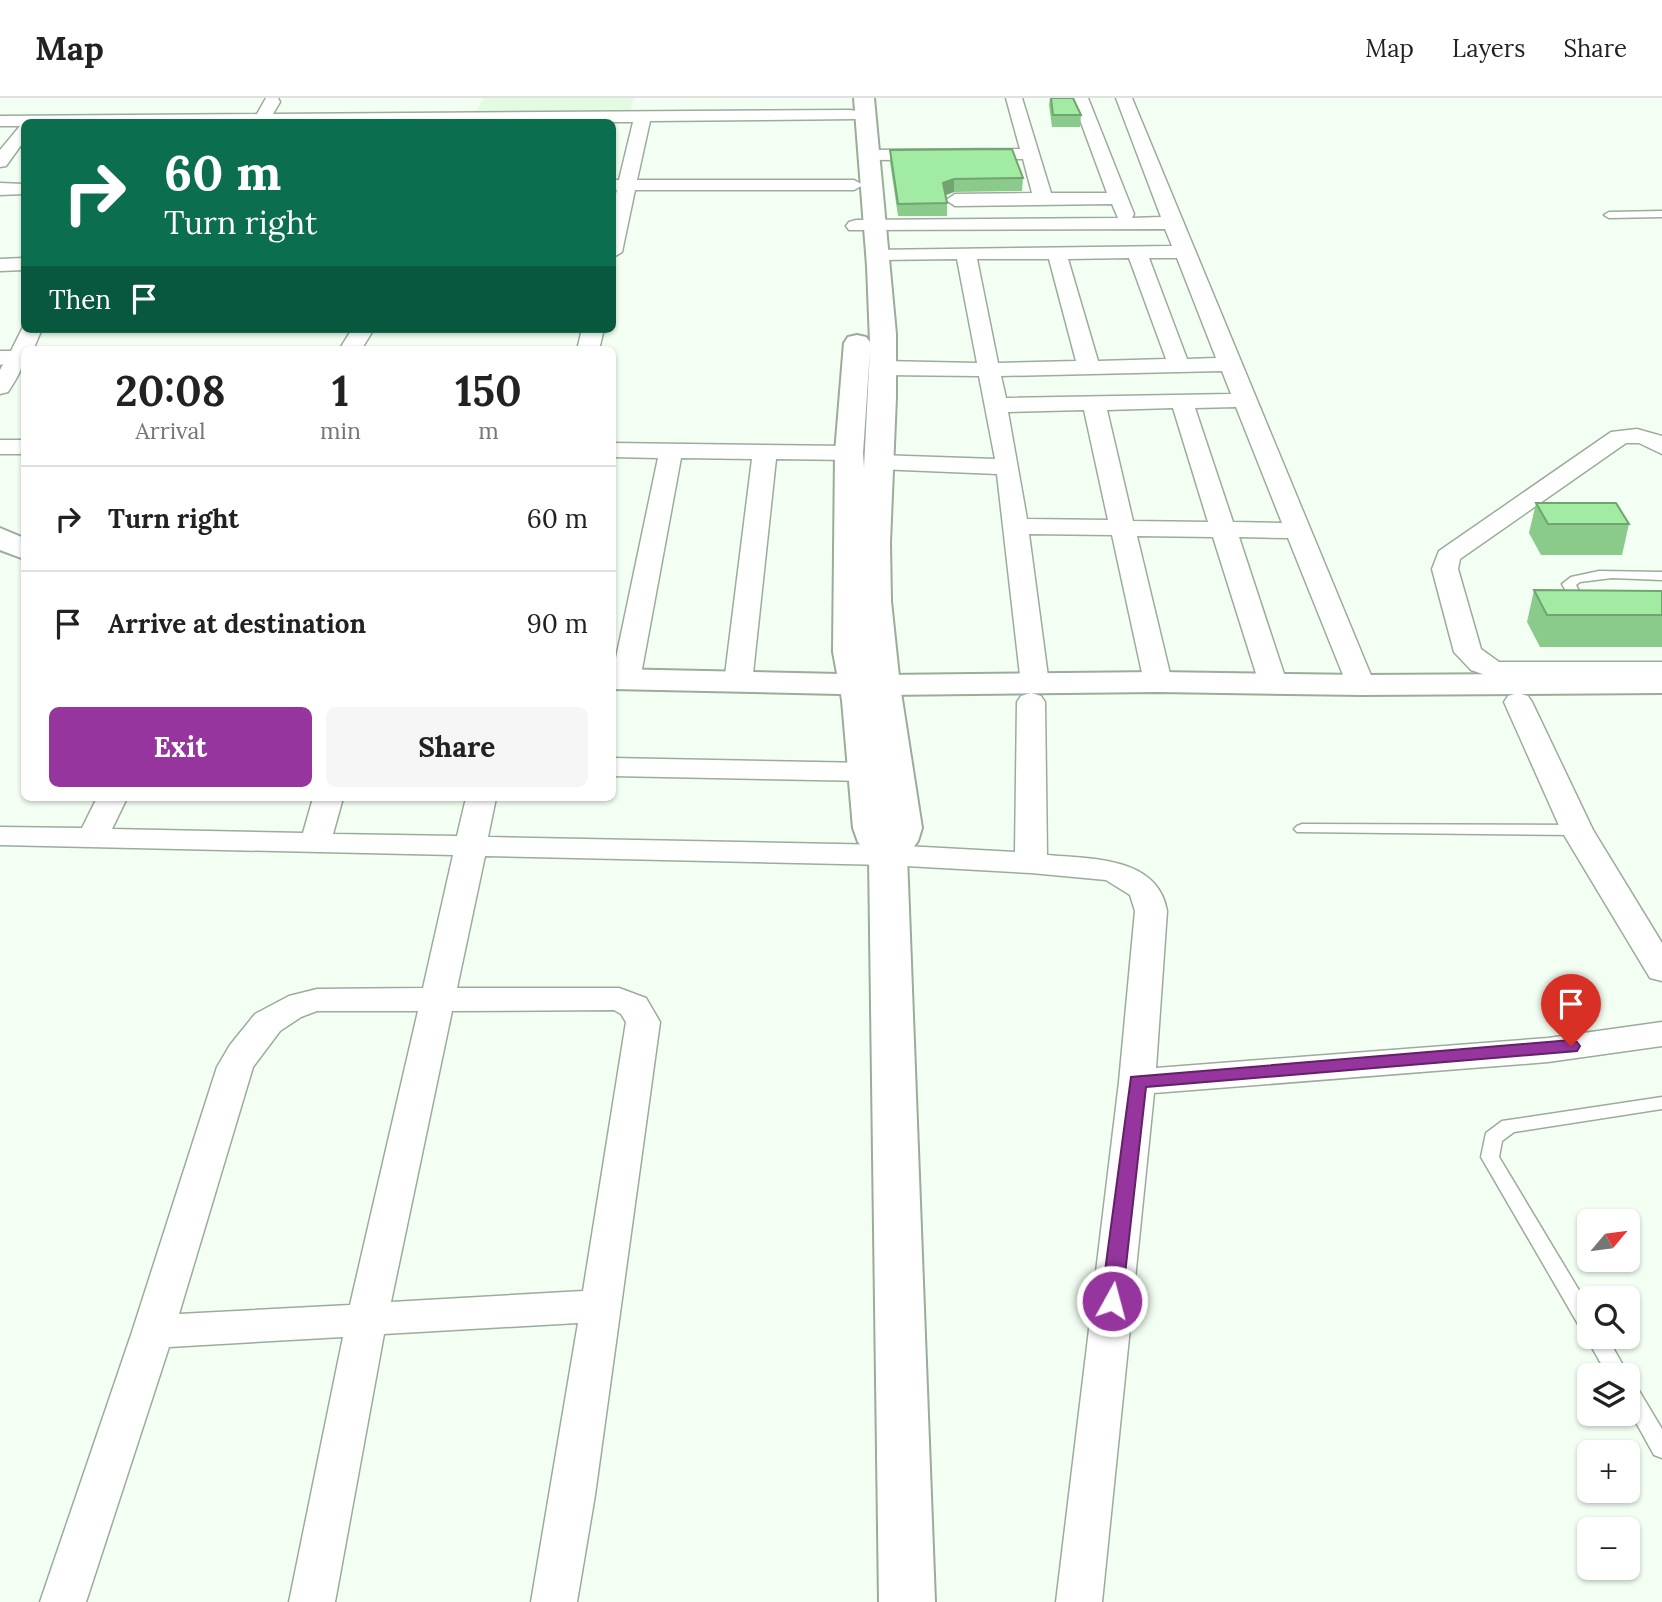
<!DOCTYPE html>
<html lang="en">
<head>
<meta charset="utf-8">
<style>
	:root { --surface:#fff; --page:#f6f6f6; --text:#222; --muted:#767676; --line:#e0e0e0; --accent:#95359d }
	body { margin:0; font-family:Lora,serif; background:var(--page); color:var(--text); height:100vh; display:flex; flex-direction:column; font-size:26px; white-space:nowrap }
	* { box-sizing:border-box; margin:0 }
	p { font-size:23px; color:var(--muted) }
	.icon { flex:none; width:38px; height:38px; fill:none; stroke:currentColor; stroke-width:2; stroke-linecap:round; stroke-linejoin:round }
	.map { position:relative; flex:1; overflow:hidden }
	.side { position:absolute; left:21px; top:248px; width:595px; height:455px; display:flex; flex-direction:column; background:var(--surface); border-radius:10px; box-shadow:0 2px 5px #0004 }
	.side>* { flex:none }
	.guide { position:absolute; left:21px; top:21px; width:595px; height:214px; border-radius:10px; box-shadow:0 2px 5px #0004; background:#0b6e4f; color:#fff; overflow:hidden }
	.needle { width:46px; rotate:61deg }
	.controls { position:absolute; left:1577px; top:1111px; display:grid; gap:14px }
	.controls a { display:grid; place-items:center; width:63px; height:63px; border-radius:10px; background:var(--surface); box-shadow:0 2px 5px #0004; font-size:35px }
	.pin { position:absolute; display:grid; place-items:center; width:60px; height:60px; color:#fff; margin:-72px -30px; border-radius:50% 50% 50% 0; rotate:-45deg; box-shadow:0 0 7px #0007 }
	.pin .icon { rotate:45deg }
	.me { position:absolute; width:77px; margin:-38px; rotate:7deg; stroke-linejoin:round; filter:drop-shadow(0 0 5px #0008) }
	.turn { display:flex; align-items:center; gap:24px; height:147px; padding:0 28px; font-size:32px }
	.turn .icon { width:91px; height:91px; stroke-width:2.5 }
	.turn b { display:block; font-size:49px; line-height:60px }
	.then { display:flex; align-items:center; height:66px; padding:0 28px; background:#0003; gap:14px; font-size:26px }
	.eta { display:flex; justify-content:space-evenly; align-items:center; height:119px; text-align:center }
	.eta b { font-size:42px; font-weight:700; line-height:49px }
	.cta { display:flex; gap:14px; margin-top:auto; padding:14px 28px }
	.cta a { flex:1; height:80px; border-radius:10px; background:var(--accent); color:#fff; font-size:28px; font-weight:700; line-height:80px; text-align:center }
	.cta a+a { background:var(--page); color:var(--text) }
	ul { padding:0; list-style:none }
	li { display:flex; align-items:center; gap:21px; height:105px; padding:0 28px; border-top:2px solid var(--line) }
	li div { flex:1 }
	li b { display:block; font-size:26px }
	li em { font-style:normal }
	header { display:flex; align-items:center; gap:42px; box-sizing:border-box; height:98px; padding:0 35px; background:var(--surface); border-bottom:2px solid var(--line) }
	header strong { font-size:33px }
	nav { display:flex; gap:38px; margin-inline-start:auto; font-size:24px }
	.map>svg:first-child { display:block }
</style>
</head>
<body>
<header>
<strong>Map</strong>
<nav><a>Map</a><a>Layers</a><a>Share</a></nav>
</header>
<div class="map">
<svg width="1662" height="1504" viewBox="0 0 1662 1504">
	<rect width="100%" height="100%" fill="#f4fff4"/>
	<!-- built -->
	<polygon fill="#e3fbe3" points="484,0 634,0 630,16 473,18"/>
	<g fill="none" stroke-linecap="round" stroke-linejoin="round">
		<!-- service casing -->
		<g stroke="#9bac9b" stroke-width="3">
			<g id="service">
				<polygon points="1662,113 1662,119 1609,120 1604,117 1609,114"/>
				<path d="M1599 473 1662 474V482L1612 480 1580 484 1576 487 1581 497 1594 507 1587 511C1574 507 1568 497 1562 486L1571 479Z"/>
				<polygon points="1302,726 1577,727 1585,732 1577,737 1297,734 1294,731 1297,728"/>
				<polygon points="1662,999 1662,1011 1514,1034 1502,1043 1499,1059 1589,1209 1589,1239 1607,1239 1629,1278 1628,1282 1628,1278 1608,1278 1586,1239 1588,1235 1582,1233 1481,1059 1486,1035 1502,1023"/>
				<polygon points="1628,1283 1635,1286 1662,1331 1662,1360 1654,1357 1628,1310"/>
			</g>
		</g>
		<!-- minor casing -->
		<g stroke="#9bac9b" stroke-width="3">
			<g id="minor">
				<polygon points="266,0 278,0 280,4 273,16 850,12 856,13 858,17 856,21 650,23 637,82 854,82 863,87 854,92 635,92 622,154 612,160 612,110 617,92 612,92 612,82 619,82 633,24 24,24 24,43 6,68 0,69 0,52 20,28 0,28 0,18 257,16"/>
				<path d="M1006 0H1022L1051 95H1107L1072 0H1088L1134 116 1132 120 1161 119 1116 0H1132L1375 587 1371 593 1361 595 1351 593 1347 587 1288 440 1239 439 1287 585 1283 591 1273 593 1263 591 1259 585 1213 439 1137 438 1172 584 1168 590 1158 592 1148 590 1144 584 1112 437 1029 436 1049 586 1045 592 1035 594 1025 592 1021 586 997 376 878 371 870 369 866 364 870 359 878 357 995 361 979 278 883 277 875 275 872 270 875 265 883 263 977 265 957 161 880 162 873 160 870 156 873 152 1172 148 1165 131 849 132 846 128 849 124 856 122 1118 120 1112 106 955 108 946 102 955 96 1032 95 1023 61 869 62 860 57 869 52 1020 51ZM1129 160 1166 261 1098 263 1068 161ZM1149 160H1177L1216 260 1187 261ZM977 161H1049L1076 263 998 265ZM1222 273 1231 296 1006 300 1001 278ZM1236 309 1282 425 1233 424 1195 310ZM1173 310 1208 424 1133 423 1107 312ZM1084 312 1108 422 1027 421 1008 314Z"/>
				<polygon points="0,85 24,86 24,96 0,97"/>
				<polygon points="24,160 24,172 0,173 0,161"/>
				<path d="M24 227V231H42L33 252H24C24 269 18 279 8 294L0 296V272L3 266 0 267V253H11Z"/>
				<polygon points="352,231 374,231 361,252 339,252"/>
				<polygon points="582,231 604,231 599,252 577,252"/>
				<polygon points="1637,331 1662,338 1662,356 1639,345 1626,345 1460,461 1458,471 1481,551 1499,564 1662,564 1662,580 1494,580 1471,572 1454,554 1432,471 1439,453 1611,334"/>
				<rect x="0" y="342" width="24" height="14"/>
				<polygon points="612,345 849,348 857,350 861,355 857,360 849,362 776,361 752,585 748,591 738,593 728,591 724,585 752,361 681,360 640,582 636,588 626,590 616,588 612,579 658,360 612,359"/>
				<path d="M1031 595 1041 598 1045 604 1047 757C1090 761 1158 758 1167 813L1156 970 1548 940 1662 924V948L1548 964 1154 995 1102 1504H1056L1119 984 1135 813 1130 797 1106 782 1031 775 888 767 485 758 457 890H619L646 900 660 924 595 1397 577 1504H531L578 1225 384 1236 335 1504H289L343 1239 169 1249 86 1504H40L132 1234 217 969 230 947 255 916 289 898 317 891 423 890 453 757 0 747V729L82 730 97 700H127L112 731 303 735 313 700H343L333 736 457 738 466 700H496L488 739 888 747 1015 754 1017 604 1021 598ZM614 912 621 916 626 924 583 1193 391 1204 452 913ZM317 913H418L350 1207 179 1216 253 969 280 933 301 919Z"/>
				<polygon points="1518,595 1528,598 1532,604 1593,732 1662,845 1662,883 1650,880 1561,732 1504,604 1508,598"/>
				<polygon points="612,660 868,665 879,668 883,674 879,680 868,683 612,678"/>
			</g>
		</g>
		<!-- tertiary casing -->
		<g stroke="#9bac9b" stroke-width="4">
			<g id="tertiary">
				<polygon points="0,430 24,440 24,461 0,452"/>
				<polygon points="612,571 884,577 1158,574 1361,577 1662,575 1662,595 1361,597 1158,594 884,597 612,591"/>
			</g>
		</g>
		<!-- secondary casing -->
		<g stroke="#9bac9b" stroke-width="4">
			<path id="secondary" d="M854 0H874L896 236V299L890 445 891 503 900 588 922 730 918 743 907 758 935 1504H879L869 758 858 744 853 730 842 602 833 554 835 355 844 245 848 239 857 237 866 239 870 244 867 168ZM870 251 864 370 863 355Z"/>
		</g>
		<!-- service -->
		<use href="#service" fill="#fff" fill-rule="evenodd"/>
		<!-- minor -->
		<use href="#minor" fill="#fff" fill-rule="evenodd"/>
		<!-- tertiary -->
		<use href="#tertiary" fill="#fff" fill-rule="evenodd"/>
		<!-- secondary -->
		<use href="#secondary" fill="#fff" fill-rule="evenodd"/>
	</g>
	<!-- wall -->
	<g fill="#8aca8b">
		<polygon points="1050,0 1073,0 1081,17 1080,29 1052,29 1049,7"/>
		<polygon points="890,52 1023,80 1022,93 954,94 946,97 947,105 947,118 898,118 890,64"/>
		<polygon points="1536,405 1629,426 1622,457 1541,457 1529,435"/>
		<polygon points="1534,492 1662,493 1662,549 1540,549 1527,524"/>
	</g>
	<!-- shaded-wall -->
	<polygon fill="#71a471" points="954,81 954,94 943,98 943,85"/>
	<!-- building -->
	<g fill="#a1eba2" stroke="#71a471" stroke-width="2">
		<polygon points="1051,0 1073,0 1081,17 1053,17"/>
		<polygon points="1012,51 1023,80 954,81 943,85 947,105 898,106 890,52"/>
		<polygon points="1536,405 1616,405 1629,426 1548,426"/>
		<polygon points="1534,492 1662,493 1662,517 1547,517"/>
	</g>
	<!-- route -->
	<polygon fill="#95359d" stroke="#612266" stroke-width="2" points="1571,942 1577,944 1580,948 1577,953 1146,989 1122,1203 1119,1209 1112,1211 1104,1209 1101,1203 1131,979"/>
</svg>
<div class="controls">
<a><svg class="needle" viewBox="-14 -14 28 28"><path d="M0-13l5 13h-10z" fill="#e53935"/><path d="M0 13l5-13h-10z" fill="#767676"/></svg></a>
<a><svg class="icon" aria-label="search" viewBox="0 0 24 24"><circle cx="10" cy="10" r="6"/><path d="M15 15l6 6"/></svg></a>
<a><svg class="icon" aria-label="layers" viewBox="0 0 24 24"><path d="M12 4l9 5-9 5-9-5zM3 14l9 5 9-5"/></svg></a>
<a>+</a>
<a>−</a>
</div>
<div class="pin" style="left:1571px;top:948px;background:#d93025"><svg class="icon" aria-label="arrive" viewBox="0 0 24 24"><path d="M6 21V4h12l-3 4 3 4H6"/></svg></div>
<svg class="me" style="left:1112px;top:1203px" viewBox="-20 -20 40 40"><circle r="17" fill="#95359d" stroke="#fff" stroke-width="3"/><path d="M0-11L8 9 0 5-8 9z" fill="#fff"/></svg>
<div class="guide">
<div class="turn"><svg class="icon" aria-label="right" viewBox="0 0 24 24"><path d="M7 20v-9h11M14 6l5 5-5 5"/></svg><div><b>60 m</b>Turn right</div></div>
<div class="then">Then<svg class="icon" aria-label="arrive" viewBox="0 0 24 24"><path d="M6 21V4h12l-3 4 3 4H6"/></svg></div>
</div>
<section class="side">
<div class="eta">
<div><b>20:08</b><p>Arrival</p></div>
<div><b>1</b><p>min</p></div>
<div><b>150</b><p>m</p></div>
</div>
<ul>
<li><svg class="icon" aria-label="right" viewBox="0 0 24 24"><path d="M7 20v-9h11M14 6l5 5-5 5"/></svg><div><b>Turn right</b></div><em>60 m</em></li>
<li><svg class="icon" aria-label="arrive" viewBox="0 0 24 24"><path d="M6 21V4h12l-3 4 3 4H6"/></svg><div><b>Arrive at destination</b></div><em>90 m</em></li>
</ul>
<div class="cta"><a>Exit</a><a>Share</a></div>
</section>
</div>
</body>
</html>
